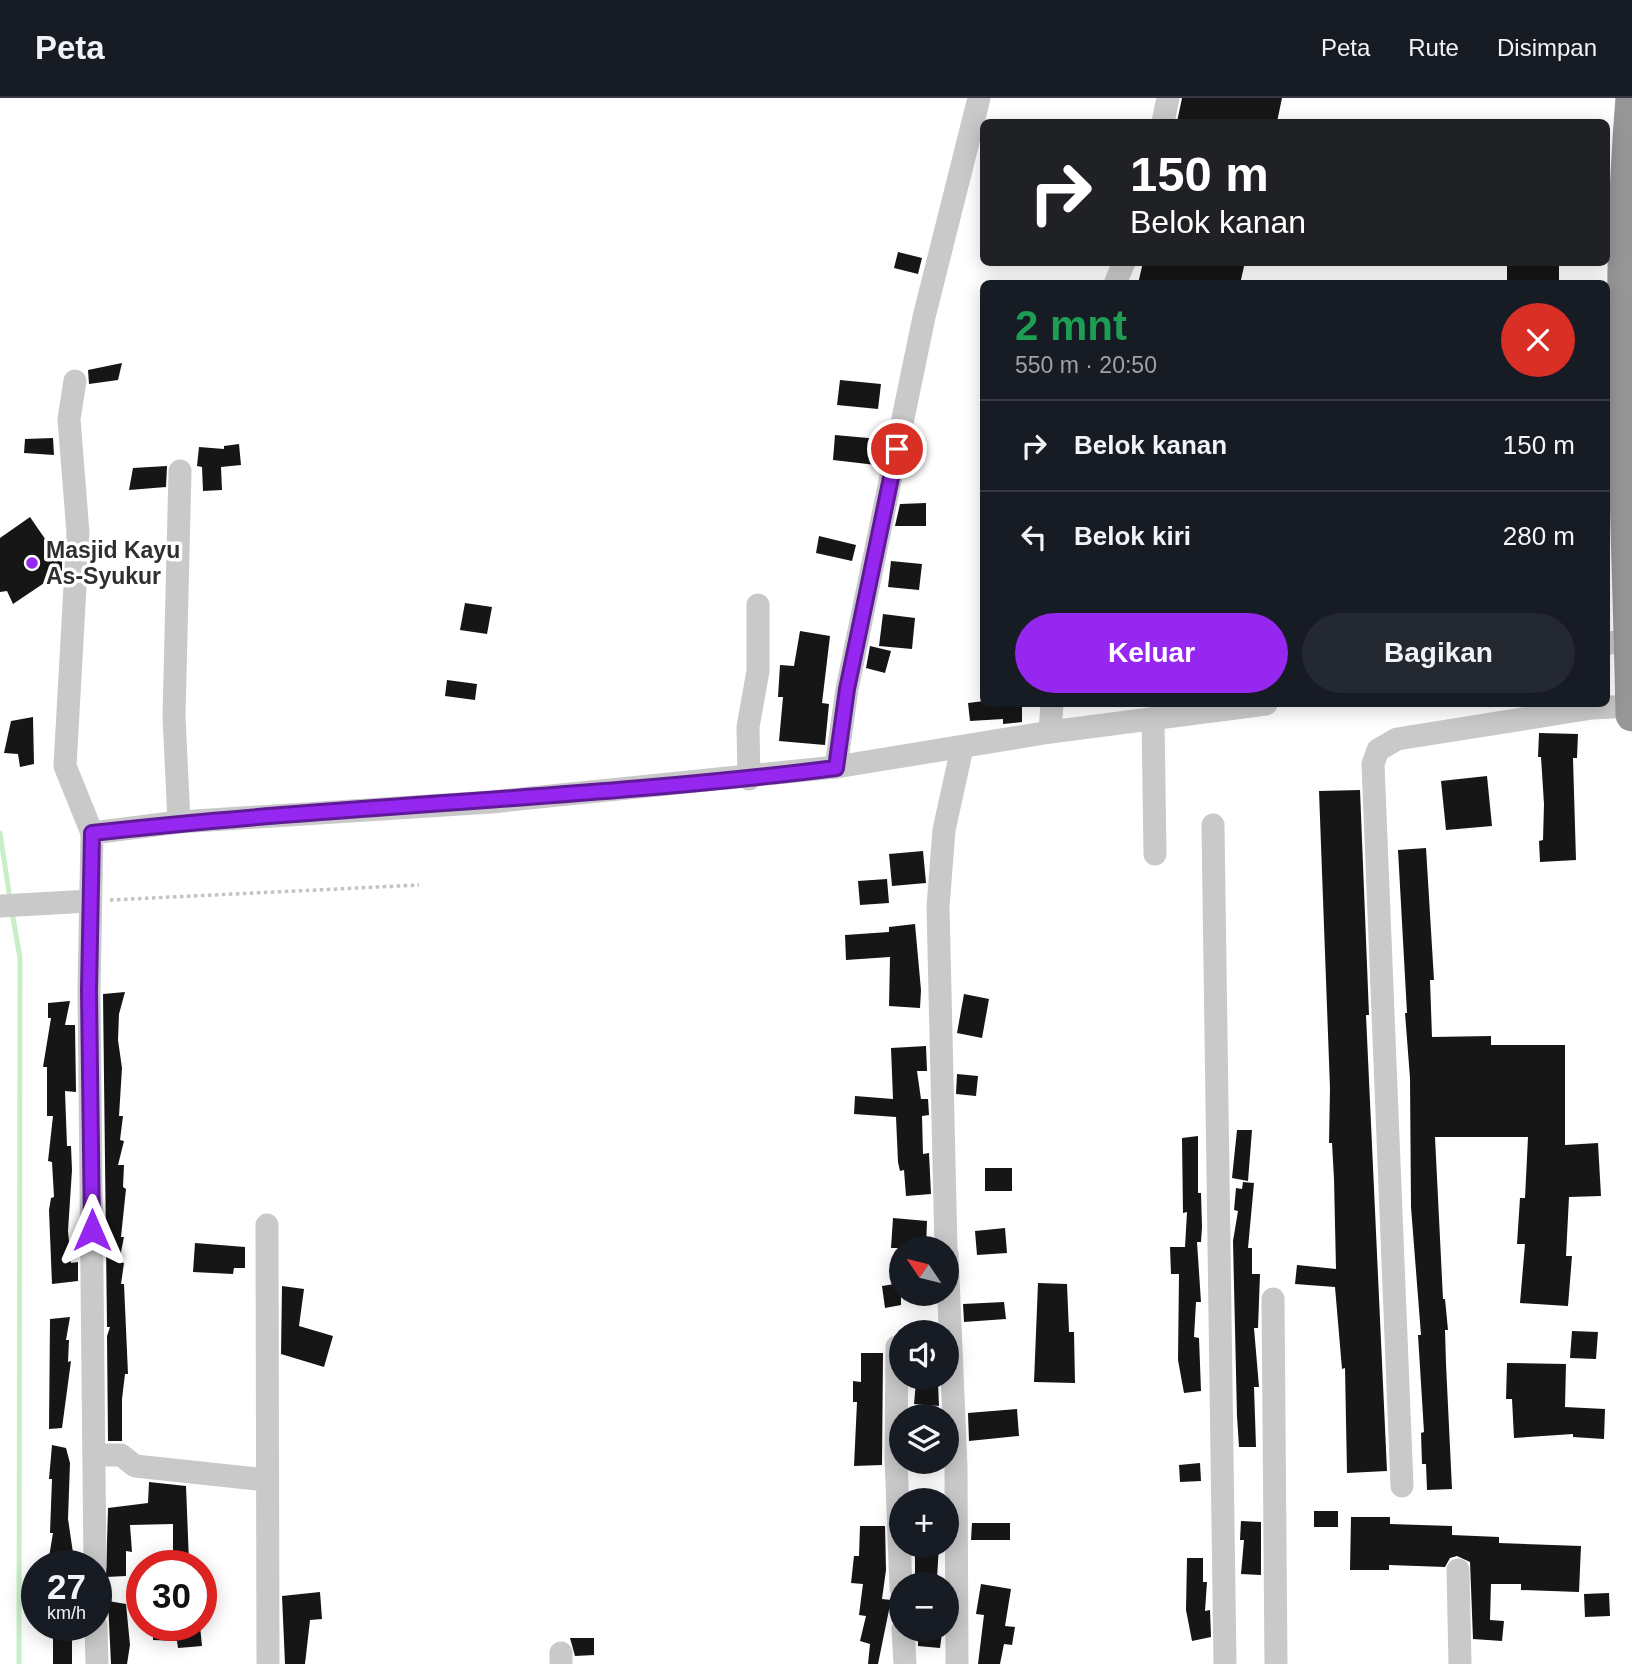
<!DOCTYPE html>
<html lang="id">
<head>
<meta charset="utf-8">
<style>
	:root { --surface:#171b24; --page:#242831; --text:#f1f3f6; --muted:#9ea1a6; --line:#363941; --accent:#9527f0 }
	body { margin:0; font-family:Helvetica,sans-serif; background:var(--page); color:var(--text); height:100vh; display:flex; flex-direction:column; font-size:26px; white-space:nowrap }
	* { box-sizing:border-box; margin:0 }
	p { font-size:23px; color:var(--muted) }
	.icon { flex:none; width:38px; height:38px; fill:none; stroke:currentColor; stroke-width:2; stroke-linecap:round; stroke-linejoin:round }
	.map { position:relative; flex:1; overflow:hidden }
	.drawer { position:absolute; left:980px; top:182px; width:630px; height:427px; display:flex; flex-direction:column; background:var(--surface); border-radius:10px; box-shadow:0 4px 18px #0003 }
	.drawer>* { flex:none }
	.top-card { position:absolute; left:980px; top:21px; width:630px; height:147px; border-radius:10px; box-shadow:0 4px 18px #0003; background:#202124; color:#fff; overflow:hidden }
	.needle { width:46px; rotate:305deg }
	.fabs { position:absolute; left:889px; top:1138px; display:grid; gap:14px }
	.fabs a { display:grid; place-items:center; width:70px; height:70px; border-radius:50%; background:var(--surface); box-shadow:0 4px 18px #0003; font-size:35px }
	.speed { position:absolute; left:21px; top:1452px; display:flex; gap:14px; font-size:35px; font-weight:700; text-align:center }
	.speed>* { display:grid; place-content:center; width:91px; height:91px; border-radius:50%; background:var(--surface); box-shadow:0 4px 18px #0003; line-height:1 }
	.speed small { font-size:18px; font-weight:400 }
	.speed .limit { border:10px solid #d22; background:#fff; color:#111 }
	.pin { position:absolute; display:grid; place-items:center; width:60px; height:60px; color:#fff; margin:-30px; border:4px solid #fff; border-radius:50%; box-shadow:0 2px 7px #0007 }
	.me { position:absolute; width:77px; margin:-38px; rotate:0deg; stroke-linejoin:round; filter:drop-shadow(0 0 5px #0008) }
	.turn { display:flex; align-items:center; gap:24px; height:147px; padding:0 35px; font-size:32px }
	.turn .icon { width:91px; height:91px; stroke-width:2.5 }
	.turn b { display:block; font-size:49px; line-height:60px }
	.round { display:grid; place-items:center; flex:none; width:74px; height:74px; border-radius:37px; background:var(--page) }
	.head { display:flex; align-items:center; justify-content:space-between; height:119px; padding:0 35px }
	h1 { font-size:42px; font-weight:800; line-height:52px; color:#1e9e55 }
	.button { display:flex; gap:14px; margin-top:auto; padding:14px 35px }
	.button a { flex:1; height:80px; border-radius:42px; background:var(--accent); color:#fff; font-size:28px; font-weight:800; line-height:80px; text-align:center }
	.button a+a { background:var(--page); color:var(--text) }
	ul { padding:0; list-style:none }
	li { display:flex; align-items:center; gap:21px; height:91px; padding:0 35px; border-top:2px solid var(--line) }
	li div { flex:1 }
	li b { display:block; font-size:26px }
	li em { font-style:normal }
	header { display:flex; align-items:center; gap:42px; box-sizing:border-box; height:98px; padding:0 35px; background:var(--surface); border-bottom:2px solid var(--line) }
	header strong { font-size:33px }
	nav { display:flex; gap:38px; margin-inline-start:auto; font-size:24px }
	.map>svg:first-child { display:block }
</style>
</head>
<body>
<header>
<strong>Peta</strong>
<nav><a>Peta</a><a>Rute</a><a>Disimpan</a></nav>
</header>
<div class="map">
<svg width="1632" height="1566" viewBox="0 0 1632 1566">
	<rect width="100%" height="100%" fill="#fff"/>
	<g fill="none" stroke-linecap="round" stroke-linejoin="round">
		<!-- stream -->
		<g stroke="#c7eec7" stroke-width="5">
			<polyline points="0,735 10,801"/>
			<polyline points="12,814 20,860 19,1566"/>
		</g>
	</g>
	<!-- building -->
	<g fill="#161616">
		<polygon points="1182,0 1282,0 1277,24 1177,24"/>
		<polygon points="898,154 922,160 918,176 894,170"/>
		<polygon points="1143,164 1245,164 1240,186 1138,186"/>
		<rect x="1507" y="164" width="52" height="22"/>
		<polygon points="122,265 118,282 89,286 88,272"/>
		<polygon points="840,282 881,286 878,311 837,307"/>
		<polygon points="835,337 879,341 876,367 833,362"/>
		<polygon points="53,340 54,357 24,355 25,341"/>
		<polygon points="239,346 241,367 221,369 222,392 203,393 202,369 197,368 199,349 224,351 224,348"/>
		<polygon points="167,368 166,389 129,392 133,370"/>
		<polygon points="926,405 926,428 895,428 900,406"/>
		<polygon points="30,419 52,451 55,448 62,463 62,473 13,506 7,493 0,494 0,440"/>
		<polygon points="819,438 856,447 852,463 816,455"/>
		<polygon points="891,463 922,466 919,492 888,489"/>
		<polygon points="465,505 492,509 487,536 460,532"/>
		<polygon points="883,516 915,520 912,551 879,548"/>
		<polygon points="800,533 830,538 822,605 829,606 825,647 779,643 783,599 778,599 780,567 794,568"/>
		<polygon points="870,548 891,553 885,575 866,570"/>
		<polygon points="447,582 477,586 475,602 445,598"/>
		<polygon points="984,603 1022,606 1022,624 1003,626 1003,621 970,623 968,605"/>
		<polygon points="33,619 34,666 20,669 18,656 4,655 11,623"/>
		<polygon points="1539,635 1578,636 1577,660 1573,660 1576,762 1540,764 1539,743 1543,742 1544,706 1541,659 1538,659"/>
		<polygon points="1487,678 1492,728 1446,732 1441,683"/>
		<polygon points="1360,692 1369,917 1366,917 1387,1373 1347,1375 1345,1270 1342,1271 1335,1189 1295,1186 1297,1167 1336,1171 1334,1081 1332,1045 1329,1045 1330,990 1319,693"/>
		<polygon points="1426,750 1434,882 1430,882 1432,939 1491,938 1491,947 1565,947 1565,1047 1598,1045 1601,1098 1569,1099 1566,1158 1572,1158 1568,1208 1520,1205 1525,1146 1517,1146 1520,1100 1525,1100 1528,1039 1435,1039 1443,1201 1445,1201 1448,1232 1445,1232 1446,1266 1452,1391 1427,1392 1426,1366 1422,1366 1421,1335 1424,1334 1418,1237 1421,1237 1411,1109 1410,980 1405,915 1407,915 1398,752"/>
		<polygon points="923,753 926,785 892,788 889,756"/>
		<polygon points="887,781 889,805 860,807 858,783"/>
		<polygon points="915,826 921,892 920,910 889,908 890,859 846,862 845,837 889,834 889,829"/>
		<polygon points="125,894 119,916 118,942 122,970 119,1018 123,1018 120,1042 124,1043 118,1067 124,1067 123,1089 126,1091 121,1139 124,1139 119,1164 124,1165 121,1186 124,1186 128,1276 125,1276 122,1301 122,1343 108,1343 107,1238 110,1229 107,1229 103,896"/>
		<polygon points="964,896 989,901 982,940 957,935"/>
		<polygon points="70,903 65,927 75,927 76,994 65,993 67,1048 71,1048 72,1072 68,1133 71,1165 78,1164 78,1183 52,1186 49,1112 51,1100 54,1099 52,1064 48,1063 53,1018 47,1018 47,969 43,969 51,920 48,920 48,905"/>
		<polygon points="926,948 927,973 917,973 921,1001 928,1001 929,1017 922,1018 923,1056 929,1055 931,1096 906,1098 904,1072 900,1073 898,1064 896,1019 854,1016 855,998 893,1001 891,950"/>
		<polygon points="957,976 978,978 976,998 956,996"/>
		<polygon points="1237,1032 1252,1032 1248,1083 1232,1080"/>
		<polygon points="1198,1038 1198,1095 1201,1095 1202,1129 1201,1144 1197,1144 1201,1204 1196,1204 1194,1239 1199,1240 1201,1293 1184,1295 1178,1262 1179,1176 1171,1176 1170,1149 1185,1149 1187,1114 1183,1115 1182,1040"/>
		<rect x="985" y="1070" width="27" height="23"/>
		<polygon points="1243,1084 1254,1085 1248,1150 1252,1150 1252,1176 1260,1176 1258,1230 1254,1230 1259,1289 1254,1289 1256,1349 1239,1349 1237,1318 1233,1143 1238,1113 1234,1112 1236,1090 1242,1091"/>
		<polygon points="893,1120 927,1123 926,1150 891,1150"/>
		<polygon points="1005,1130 1007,1155 977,1157 975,1133"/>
		<polygon points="195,1145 245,1149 245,1170 234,1170 233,1176 193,1174"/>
		<polygon points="901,1185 901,1207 885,1210 882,1188"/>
		<polygon points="1038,1185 1067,1186 1069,1234 1074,1234 1075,1285 1034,1284"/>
		<polygon points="282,1188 304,1191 299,1228 333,1238 324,1269 281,1256"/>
		<polygon points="1004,1204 1006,1221 964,1224 963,1206"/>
		<polygon points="70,1219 66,1242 69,1242 68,1264 71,1263 62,1330 49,1331 50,1221"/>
		<polygon points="1572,1233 1598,1234 1596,1261 1570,1260"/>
		<polygon points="861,1255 883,1255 882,1367 854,1368 857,1304 853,1304 853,1283 861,1284"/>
		<polygon points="1507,1265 1566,1266 1565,1309 1605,1311 1604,1341 1573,1339 1573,1336 1514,1340 1512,1301 1506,1301"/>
		<polygon points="916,1284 938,1286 939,1308 914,1306"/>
		<polygon points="1017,1311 1019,1338 969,1343 968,1315"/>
		<polygon points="52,1347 66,1350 70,1365 68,1421 75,1468 53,1468 52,1459 49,1459 53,1435 50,1435 52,1381 49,1381"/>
		<polygon points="1200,1365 1201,1383 1180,1384 1179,1367"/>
		<polygon points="149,1384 186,1388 189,1464 173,1464 173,1426 130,1427 132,1454 126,1453 126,1478 106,1479 108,1410 148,1405"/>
		<rect x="1314" y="1413" width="24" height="16"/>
		<polygon points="1351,1419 1390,1419 1390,1426 1452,1428 1452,1437 1499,1439 1499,1445 1581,1448 1579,1494 1521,1492 1521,1486 1491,1486 1490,1522 1504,1523 1502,1543 1473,1541 1470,1464 1457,1458 1450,1460 1445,1469 1389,1467 1389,1472 1350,1472"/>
		<polygon points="1241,1423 1261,1424 1261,1477 1241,1476 1244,1442 1240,1442"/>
		<polygon points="972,1425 1010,1425 1010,1442 971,1442"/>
		<polygon points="860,1428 885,1428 886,1472 882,1501 891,1502 878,1566 868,1566 870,1546 860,1543 866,1518 859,1517 863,1486 851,1485 854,1458 859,1458"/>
		<polygon points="915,1447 939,1447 937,1480 915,1479"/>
		<polygon points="1187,1460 1203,1460 1203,1484 1207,1484 1205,1513 1210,1512 1211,1539 1192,1543 1186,1512"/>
		<polygon points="981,1486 1011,1491 1005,1528 1015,1529 1012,1547 1004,1546 1000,1566 978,1566 984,1517 976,1516"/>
		<polygon points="320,1494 322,1521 310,1522 305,1566 285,1566 282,1498"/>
		<polygon points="1609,1495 1610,1518 1585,1519 1584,1496"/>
		<polygon points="108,1503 126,1506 130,1547 127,1566 111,1566"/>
		<polygon points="153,1528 200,1528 202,1548 178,1550 177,1543 153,1542"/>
		<polygon points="918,1532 942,1535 940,1550 918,1548"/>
		<polygon points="53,1536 72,1538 72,1566 53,1566"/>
		<polygon points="570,1540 594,1540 594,1557 575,1558"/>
	</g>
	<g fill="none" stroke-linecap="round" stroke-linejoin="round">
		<!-- path -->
		<polyline stroke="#c3c3c3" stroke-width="3.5" stroke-dasharray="3.5 3.5" stroke-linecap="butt" points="110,802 419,787"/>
		<!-- minor -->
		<g stroke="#c9c9c9" stroke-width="23">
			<polyline points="979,0 924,219 847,591 836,669 1050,634 1266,606"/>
			<polyline points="1163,24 1168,0"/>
			<polyline points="1115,186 1124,164"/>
			<polyline points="75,283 69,321 78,435 65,668 92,735"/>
			<polyline points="1606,546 1630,541"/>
			<polyline points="1153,622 1155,756"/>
			<polyline points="1050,634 1052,606"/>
			<polyline points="749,681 748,629 758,573 758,507"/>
			<polyline points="179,724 174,619 180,373"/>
			<polyline points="1213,727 1225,1566"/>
			<polyline points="0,808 90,803"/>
			<polyline points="267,1127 268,1566"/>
			<polyline points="946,1150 938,809 944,732 962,650"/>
			<polyline points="947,1156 956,1369 957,1566"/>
			<polyline points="1273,1201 1276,1566"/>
			<polyline points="897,1249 896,1360 901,1490"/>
			<polyline points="94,1357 121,1357 135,1368 266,1382"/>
			<polyline points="1402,1388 1373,666 1378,652 1397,641 1592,610 1632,608"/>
			<polyline points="95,1468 89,892 92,735 179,724 491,704 836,669"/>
			<polyline points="1458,1472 1460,1566"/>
			<polyline points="96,1528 97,1566"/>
			<polyline points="903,1531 905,1566"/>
			<polyline points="561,1555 561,1566"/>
		</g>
		<!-- highway -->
		<path stroke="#969696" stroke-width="33" d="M1632 0C1615 205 1628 411 1632 617"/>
	</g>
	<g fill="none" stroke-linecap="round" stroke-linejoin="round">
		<!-- route casing -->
		<g stroke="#61199c" stroke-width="18">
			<path id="route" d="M92 1132 89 892 92 735C339 707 589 701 836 670L847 591 897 351"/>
		</g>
		<!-- route -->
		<use href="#route" stroke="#9527f0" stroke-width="12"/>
	</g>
	<!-- markers -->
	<circle fill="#9527f0" stroke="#fff" stroke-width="2.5" cx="32" cy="465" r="7"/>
	<g text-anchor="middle" stroke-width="7" stroke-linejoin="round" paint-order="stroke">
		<!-- poi labels -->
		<g font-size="23" font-weight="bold" fill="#2f2f2f" stroke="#fff" text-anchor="start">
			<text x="46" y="460">Masjid Kayu<tspan x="46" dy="26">As-Syukur</tspan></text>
		</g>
	</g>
</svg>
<div class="fabs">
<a><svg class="needle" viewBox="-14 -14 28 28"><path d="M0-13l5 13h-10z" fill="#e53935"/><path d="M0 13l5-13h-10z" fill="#9ea1a6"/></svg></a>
<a><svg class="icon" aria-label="sound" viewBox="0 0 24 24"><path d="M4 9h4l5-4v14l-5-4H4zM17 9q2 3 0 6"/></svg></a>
<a><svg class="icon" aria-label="layers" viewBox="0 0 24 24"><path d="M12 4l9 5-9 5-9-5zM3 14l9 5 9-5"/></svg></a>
<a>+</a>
<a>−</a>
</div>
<div class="speed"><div>27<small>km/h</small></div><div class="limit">30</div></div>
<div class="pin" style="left:897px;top:351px;background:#d93025"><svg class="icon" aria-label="arrive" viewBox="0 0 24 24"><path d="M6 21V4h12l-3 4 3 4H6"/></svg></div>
<svg class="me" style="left:92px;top:1132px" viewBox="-20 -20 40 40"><path d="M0-17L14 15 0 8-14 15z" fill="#9527f0" stroke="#fff" stroke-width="4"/></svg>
<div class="top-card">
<div class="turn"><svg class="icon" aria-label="right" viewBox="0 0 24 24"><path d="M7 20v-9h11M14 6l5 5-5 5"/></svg><div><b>150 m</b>Belok kanan</div></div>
</div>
<section class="drawer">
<div class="head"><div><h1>2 mnt</h1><p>550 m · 20:50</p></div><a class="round" style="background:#d93025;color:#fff"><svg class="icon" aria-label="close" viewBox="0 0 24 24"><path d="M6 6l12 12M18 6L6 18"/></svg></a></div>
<ul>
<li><svg class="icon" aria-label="right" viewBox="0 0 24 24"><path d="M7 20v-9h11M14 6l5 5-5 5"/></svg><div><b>Belok kanan</b></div><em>150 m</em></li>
<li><svg class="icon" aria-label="left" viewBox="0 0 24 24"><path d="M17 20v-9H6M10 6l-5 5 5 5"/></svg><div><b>Belok kiri</b></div><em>280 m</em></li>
</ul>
<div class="button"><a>Keluar</a><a>Bagikan</a></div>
</section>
</div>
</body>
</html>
